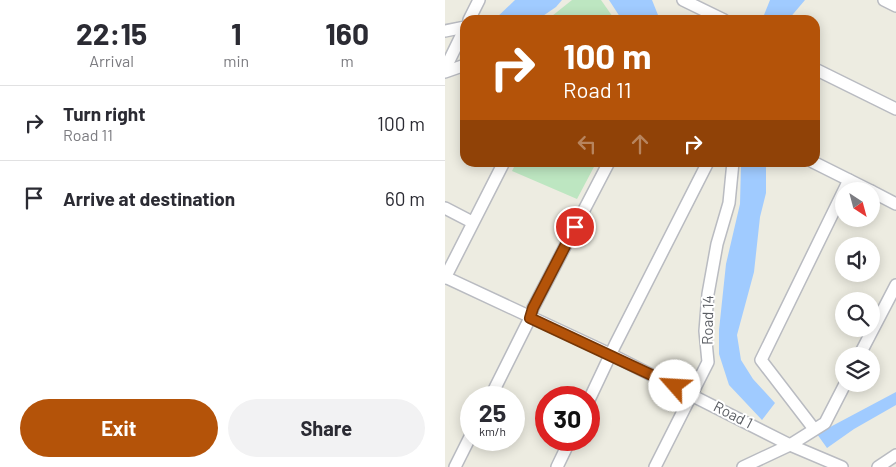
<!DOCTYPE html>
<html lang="en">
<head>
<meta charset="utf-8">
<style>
	:root { --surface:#fff; --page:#f2f2f3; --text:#2b2b33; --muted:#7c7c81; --line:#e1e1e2; --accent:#b45309 }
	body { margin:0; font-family:Barlow,sans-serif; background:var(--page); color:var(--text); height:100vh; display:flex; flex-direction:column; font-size:19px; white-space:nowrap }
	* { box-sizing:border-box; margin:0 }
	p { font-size:16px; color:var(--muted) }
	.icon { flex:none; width:28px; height:28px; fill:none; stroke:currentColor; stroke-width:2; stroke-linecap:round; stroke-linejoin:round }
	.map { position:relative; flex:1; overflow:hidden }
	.drawer { display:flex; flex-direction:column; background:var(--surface); width:445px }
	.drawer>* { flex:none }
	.top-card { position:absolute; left:15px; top:15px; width:360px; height:152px; border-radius:15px; box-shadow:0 2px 12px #0003; background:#b45309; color:#fff; overflow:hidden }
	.needle { width:32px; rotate:144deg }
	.tools { position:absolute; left:390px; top:182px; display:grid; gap:10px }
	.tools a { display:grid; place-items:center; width:45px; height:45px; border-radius:50%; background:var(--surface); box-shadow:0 2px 12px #0003; font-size:25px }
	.speed { position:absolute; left:15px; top:386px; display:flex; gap:10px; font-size:25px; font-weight:700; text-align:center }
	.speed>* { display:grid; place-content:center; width:65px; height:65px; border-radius:50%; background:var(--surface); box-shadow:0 2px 12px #0003; line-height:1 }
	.speed small { font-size:12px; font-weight:400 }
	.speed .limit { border:8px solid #d22; background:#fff; color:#111 }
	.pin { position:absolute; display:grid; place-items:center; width:42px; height:42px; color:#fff; margin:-21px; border:2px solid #fff; border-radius:50%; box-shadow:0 1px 5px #0007 }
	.me { position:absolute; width:55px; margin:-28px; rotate:296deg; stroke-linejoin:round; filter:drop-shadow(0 0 4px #0008) }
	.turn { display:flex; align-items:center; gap:18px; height:105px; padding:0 20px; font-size:22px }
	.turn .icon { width:65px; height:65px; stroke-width:2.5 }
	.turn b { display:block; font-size:35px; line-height:42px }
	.lanes { display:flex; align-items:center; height:48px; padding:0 20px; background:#0003; justify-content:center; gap:25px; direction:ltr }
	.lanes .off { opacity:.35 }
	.eta { display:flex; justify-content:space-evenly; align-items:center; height:85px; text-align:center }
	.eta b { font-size:30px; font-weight:700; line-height:35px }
	.button { display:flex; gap:10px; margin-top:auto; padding:10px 20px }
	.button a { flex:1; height:58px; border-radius:30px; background:var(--accent); color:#fff; font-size:20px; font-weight:700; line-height:58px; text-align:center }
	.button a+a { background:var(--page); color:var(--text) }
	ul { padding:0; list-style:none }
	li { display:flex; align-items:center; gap:15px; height:75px; padding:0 20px; border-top:1px solid var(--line) }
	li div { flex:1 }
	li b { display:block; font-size:19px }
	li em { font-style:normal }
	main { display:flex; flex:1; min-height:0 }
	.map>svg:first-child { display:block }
</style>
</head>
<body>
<main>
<section class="drawer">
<div class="eta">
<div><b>22:15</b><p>Arrival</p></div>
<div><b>1</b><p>min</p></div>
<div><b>160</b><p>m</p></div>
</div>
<ul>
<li><svg class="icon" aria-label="right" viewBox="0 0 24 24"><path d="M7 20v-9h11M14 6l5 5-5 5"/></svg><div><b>Turn right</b><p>Road 11</p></div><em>100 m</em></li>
<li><svg class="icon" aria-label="arrive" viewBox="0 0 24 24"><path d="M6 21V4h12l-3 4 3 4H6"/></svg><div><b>Arrive at destination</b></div><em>60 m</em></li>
</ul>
<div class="button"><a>Exit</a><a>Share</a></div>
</section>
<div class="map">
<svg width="451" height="467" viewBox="0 0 451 467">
	<rect width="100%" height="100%" fill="#edece1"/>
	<!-- green -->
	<g fill="#bde6c1">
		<polygon points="127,0 156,0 170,20 102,20"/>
		<polygon points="71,163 71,162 151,163 132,199 67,171"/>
	</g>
	<!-- water -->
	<g fill="#a0cbff">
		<polygon points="70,0 117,0 111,7 92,20 49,20"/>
		<polygon points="164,0 207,0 215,20 177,20"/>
		<polygon points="325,0 360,0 343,20 317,20"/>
		<polygon points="296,163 321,163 321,193 315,217 309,272 292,335 296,360 308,379 330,403 317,420 284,385 274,354 274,330 281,264 295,204"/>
		<polygon points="451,392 451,405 409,429 382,448 372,434"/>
	</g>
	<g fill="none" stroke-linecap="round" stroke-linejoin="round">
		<!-- minor casing -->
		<g stroke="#b9bbc1" stroke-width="14">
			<g id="minor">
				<polyline points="238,0 279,20"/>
				<polyline points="439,0 451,6"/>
				<polyline points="24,20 34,0"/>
				<polyline points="0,31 20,27"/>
				<polyline points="0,69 20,28"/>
				<polyline points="370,69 451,109"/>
				<polyline points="0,72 20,65"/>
				<polyline points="368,162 426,191"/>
				<polyline points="426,191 451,204"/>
				<polyline points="0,208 27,222"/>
				<polyline points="0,277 165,354 345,445 397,467"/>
				<polyline points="0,278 59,162"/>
				<polyline points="414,356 451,285"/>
				<polyline points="45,398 85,318 88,308 164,162"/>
				<polyline points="144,400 170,345 263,162"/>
				<polyline points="369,429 316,360 404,180"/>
				<polyline points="10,467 26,435"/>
				<polyline points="112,467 125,440"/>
				<polyline points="210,467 263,362 260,331 263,294 272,244 284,203 288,162"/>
				<polyline points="298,467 345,445 380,423 400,384"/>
				<polyline points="433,467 451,455"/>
			</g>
		</g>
		<!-- minor -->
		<use href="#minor" stroke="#fff" stroke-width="11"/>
	</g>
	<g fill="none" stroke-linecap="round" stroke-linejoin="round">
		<!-- route casing -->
		<g stroke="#753606" stroke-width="12">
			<polyline id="route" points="130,227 88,308 85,318 230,386"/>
		</g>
		<!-- route -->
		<use href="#route" stroke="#b45309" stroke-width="9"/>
	</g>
	<g text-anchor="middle" stroke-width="4" stroke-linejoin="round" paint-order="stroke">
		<!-- street labels -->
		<g font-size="15" fill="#5a5d63" stroke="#fff">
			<text transform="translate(263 320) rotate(-89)" y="5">Road 14</text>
			<text transform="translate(288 415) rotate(27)" y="5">Road 1</text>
		</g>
	</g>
</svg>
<div class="tools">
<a><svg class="needle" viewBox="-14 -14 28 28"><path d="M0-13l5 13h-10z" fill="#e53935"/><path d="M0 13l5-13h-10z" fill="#7c7c81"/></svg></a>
<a><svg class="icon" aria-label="sound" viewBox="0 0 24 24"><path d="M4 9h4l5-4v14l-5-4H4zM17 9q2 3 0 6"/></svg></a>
<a><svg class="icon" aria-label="search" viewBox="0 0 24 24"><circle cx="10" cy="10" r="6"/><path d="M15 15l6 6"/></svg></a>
<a><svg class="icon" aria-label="layers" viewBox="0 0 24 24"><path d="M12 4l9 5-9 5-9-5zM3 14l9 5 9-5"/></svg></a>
</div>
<div class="speed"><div>25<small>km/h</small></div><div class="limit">30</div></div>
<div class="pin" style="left:130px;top:227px;background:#d93025"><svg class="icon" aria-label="arrive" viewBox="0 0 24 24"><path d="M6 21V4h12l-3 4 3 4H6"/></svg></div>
<svg class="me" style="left:230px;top:386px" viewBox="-20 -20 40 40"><circle r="19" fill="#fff"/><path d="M0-13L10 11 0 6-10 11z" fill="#b45309"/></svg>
<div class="top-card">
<div class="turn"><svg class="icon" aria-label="right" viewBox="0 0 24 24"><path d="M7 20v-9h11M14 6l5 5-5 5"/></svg><div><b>100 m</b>Road 11</div></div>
<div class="lanes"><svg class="icon off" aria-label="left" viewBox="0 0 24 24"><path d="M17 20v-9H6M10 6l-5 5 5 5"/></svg><svg class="icon off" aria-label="ahead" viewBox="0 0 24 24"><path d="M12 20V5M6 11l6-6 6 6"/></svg><svg class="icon" aria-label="right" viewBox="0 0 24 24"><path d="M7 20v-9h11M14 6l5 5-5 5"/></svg></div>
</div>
</div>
</main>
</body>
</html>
